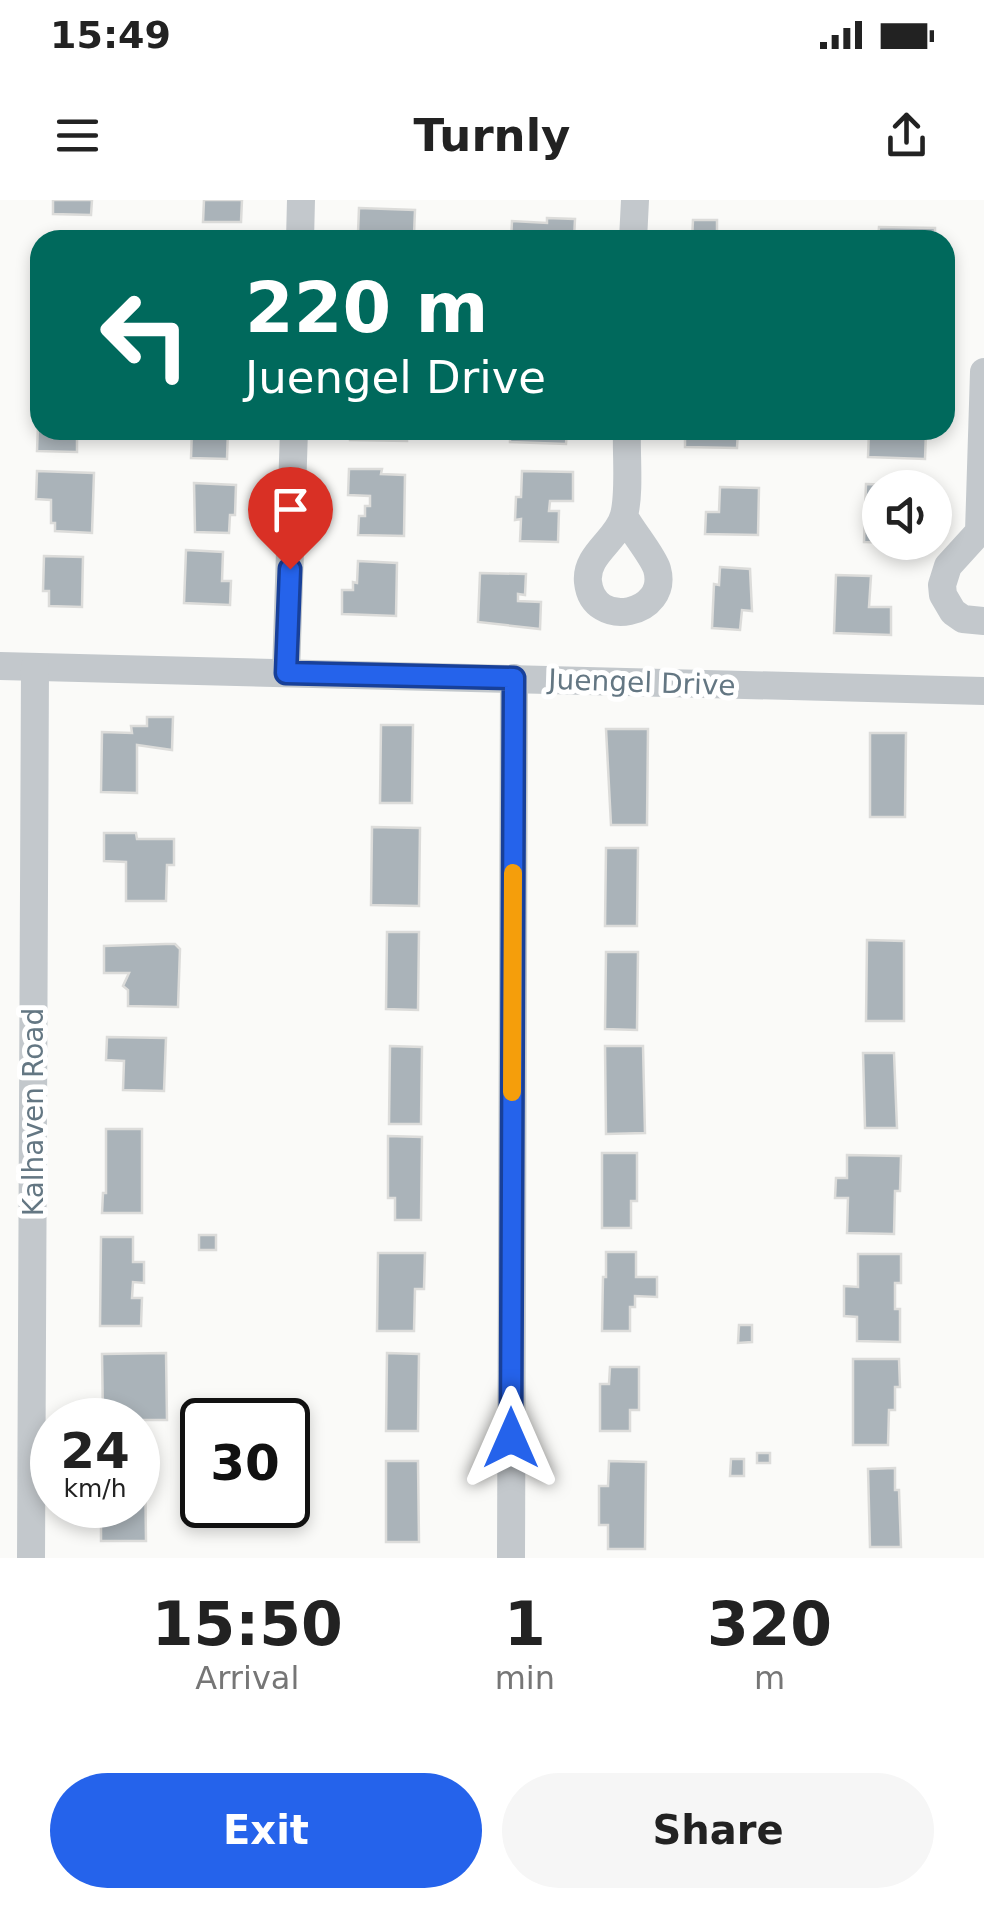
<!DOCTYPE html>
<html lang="en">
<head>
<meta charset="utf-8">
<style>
	:root { --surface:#fff; --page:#f6f6f6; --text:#222; --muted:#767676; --accent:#2563eb }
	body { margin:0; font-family:"DejaVu Sans",sans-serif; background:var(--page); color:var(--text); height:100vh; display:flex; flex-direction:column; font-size:38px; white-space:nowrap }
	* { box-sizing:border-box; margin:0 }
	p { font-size:32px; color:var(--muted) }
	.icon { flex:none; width:55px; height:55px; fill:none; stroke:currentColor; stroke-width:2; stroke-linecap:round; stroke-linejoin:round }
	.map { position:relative; height:1358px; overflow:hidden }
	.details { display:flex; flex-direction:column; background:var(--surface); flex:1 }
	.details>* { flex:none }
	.top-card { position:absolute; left:30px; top:30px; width:925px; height:210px; border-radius:30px; box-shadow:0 5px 15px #0003; background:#00695c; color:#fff; overflow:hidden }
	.tools { position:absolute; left:862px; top:270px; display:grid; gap:20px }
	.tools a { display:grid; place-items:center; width:90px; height:90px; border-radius:50%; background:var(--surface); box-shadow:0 5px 15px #0003; font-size:50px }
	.speed { position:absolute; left:30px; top:1198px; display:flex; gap:20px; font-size:50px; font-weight:700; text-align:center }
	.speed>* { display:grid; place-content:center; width:130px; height:130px; border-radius:50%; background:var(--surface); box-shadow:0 5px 15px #0003; line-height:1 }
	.speed small { font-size:25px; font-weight:400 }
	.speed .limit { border:5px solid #111; border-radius:15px; background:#fff; color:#111 }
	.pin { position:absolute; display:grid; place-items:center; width:85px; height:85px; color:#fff; margin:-102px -42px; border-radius:50% 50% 50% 0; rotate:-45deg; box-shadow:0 0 10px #0007 }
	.pin .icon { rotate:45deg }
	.me { position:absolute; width:110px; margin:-55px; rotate:0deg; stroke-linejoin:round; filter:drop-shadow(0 0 8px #0008) }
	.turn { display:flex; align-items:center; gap:35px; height:210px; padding:0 50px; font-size:45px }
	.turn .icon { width:130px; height:130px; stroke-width:2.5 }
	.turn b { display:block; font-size:70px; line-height:85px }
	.eta { display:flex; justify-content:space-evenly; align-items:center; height:170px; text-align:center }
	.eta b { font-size:60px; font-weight:700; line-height:70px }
	.button { display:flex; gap:20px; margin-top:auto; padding:20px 50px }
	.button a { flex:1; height:115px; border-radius:60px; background:var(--accent); color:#fff; font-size:40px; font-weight:700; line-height:115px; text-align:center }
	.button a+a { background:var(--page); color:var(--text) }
	.status { display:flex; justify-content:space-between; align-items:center; height:70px; padding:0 50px; background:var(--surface); direction:ltr }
	.status svg { height:28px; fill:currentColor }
	header { display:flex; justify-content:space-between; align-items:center; height:130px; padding:0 50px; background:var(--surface); font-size:45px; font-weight:700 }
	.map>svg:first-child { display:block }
</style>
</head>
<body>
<div class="status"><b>15:49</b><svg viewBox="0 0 49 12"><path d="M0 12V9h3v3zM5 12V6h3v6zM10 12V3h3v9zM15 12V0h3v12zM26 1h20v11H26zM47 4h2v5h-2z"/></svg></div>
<header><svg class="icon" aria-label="menu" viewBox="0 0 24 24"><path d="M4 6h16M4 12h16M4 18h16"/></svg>Turnly<svg class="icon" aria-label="share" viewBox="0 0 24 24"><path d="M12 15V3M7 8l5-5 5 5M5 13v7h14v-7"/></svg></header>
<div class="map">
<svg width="984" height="1358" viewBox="0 0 984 1358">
	<rect width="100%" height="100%" fill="#fafaf8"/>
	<!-- building -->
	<g fill="#aab3b9" stroke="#dcdcda" stroke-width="2.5">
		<polygon points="53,0 92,0 91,15 53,14"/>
		<polygon points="204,0 242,0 241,22 203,22"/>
		<polygon points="359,8 415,10 414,35 410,35 410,40 370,40 370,33 358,33"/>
		<polygon points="547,18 575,19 574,40 511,40 512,21 547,23"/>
		<polygon points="693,20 717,20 717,33 732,33 732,40 692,40"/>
		<polygon points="879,27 935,28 935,40 878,40"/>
		<polygon points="39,198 40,230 77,230 77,252 37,251"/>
		<polygon points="192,230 228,230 227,259 191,258"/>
		<polygon points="350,230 407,230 407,241 350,240"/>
		<polygon points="510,230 567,230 566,244 510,242"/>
		<polygon points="685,230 738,230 737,248 685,247"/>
		<polygon points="869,230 926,232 925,259 868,257"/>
		<polygon points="349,269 382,269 381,274 405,275 404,336 358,335 359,316 365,316 365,306 370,306 370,296 348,295"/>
		<polygon points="37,271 94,273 92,333 55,331 55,323 51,323 51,300 36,299"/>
		<polygon points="522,271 573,272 573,301 550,301 549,311 559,311 558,342 520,341 521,319 515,320 516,297 521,297"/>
		<polygon points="194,283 236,285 235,315 230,315 229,333 195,332"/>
		<polygon points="866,284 922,286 880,288 880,342 899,343 864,342"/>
		<polygon points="720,287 759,288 758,335 705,334 706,312 719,312"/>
		<polygon points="186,350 223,352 222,381 231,381 230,405 184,403"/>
		<polygon points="44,356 83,357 82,407 49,406 49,391 43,391"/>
		<polygon points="358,361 397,363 396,416 342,414 342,390 353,390 353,382 357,383"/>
		<polygon points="720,367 750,369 752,411 742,410 740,430 712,428 714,384 719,385"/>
		<polygon points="480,373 526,374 525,395 518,394 518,401 541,402 540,429 478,422"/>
		<polygon points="836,375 871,376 869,407 891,407 891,435 834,433"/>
		<polygon points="147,517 173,517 172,550 137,545 137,593 101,592 102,532 132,533 131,526 147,526"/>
		<polygon points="381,525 413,525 412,603 380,603"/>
		<polygon points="606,529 648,529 647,625 611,625"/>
		<polygon points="870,533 906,533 905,617 870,617"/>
		<polygon points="372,627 420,628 419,706 371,705"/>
		<polygon points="104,633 136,633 137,639 174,639 174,665 167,665 166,701 126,701 126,662 104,661"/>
		<polygon points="606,648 638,648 637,726 605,726"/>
		<polygon points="387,732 419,732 418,810 386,809"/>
		<polygon points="867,740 904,741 904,821 866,821"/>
		<polygon points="165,744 175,744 180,749 178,807 128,806 128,790 123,786 129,773 104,773 104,746"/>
		<polygon points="606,752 638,752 637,830 605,829"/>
		<polygon points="107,837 166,838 164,891 123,890 124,861 106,860"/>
		<polygon points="390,846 422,847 421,924 389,924"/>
		<polygon points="605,846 643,846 645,933 606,934"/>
		<polygon points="863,853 894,853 897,928 865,928"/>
		<polygon points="106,929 142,929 142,1013 102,1013 103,993 106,993"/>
		<polygon points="388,936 422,937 421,1020 395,1020 395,998 388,998"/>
		<polygon points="602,953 637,953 637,1001 631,1001 631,1028 602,1028"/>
		<polygon points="847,955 901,956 900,991 895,991 894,1034 847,1033 848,998 835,998 836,978 847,978"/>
		<rect x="199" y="1035" width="17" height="15"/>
		<polygon points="101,1037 133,1037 133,1062 144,1062 144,1083 133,1082 132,1098 142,1098 141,1126 100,1126"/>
		<polygon points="606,1052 636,1052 636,1077 657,1077 657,1097 635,1096 635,1107 630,1107 630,1131 602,1131 603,1077 606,1077"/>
		<polygon points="378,1053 425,1053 424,1089 415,1089 414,1131 377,1131"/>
		<polygon points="858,1054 901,1054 901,1083 895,1083 895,1109 900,1109 900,1142 857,1141 857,1117 844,1116 844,1086 858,1087"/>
		<polygon points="739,1125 752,1125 752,1142 738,1143"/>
		<polygon points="166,1153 167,1220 103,1220 102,1154"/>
		<polygon points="387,1153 419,1154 418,1231 386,1231"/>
		<polygon points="853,1159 899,1159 900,1187 895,1187 895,1210 889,1210 888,1245 853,1245"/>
		<polygon points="610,1167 639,1167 639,1210 630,1210 630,1231 600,1231 600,1184 609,1184"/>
		<rect x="757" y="1253" width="13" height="10"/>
		<polygon points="731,1259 744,1259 744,1276 730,1276"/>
		<polygon points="386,1261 418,1261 419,1342 386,1342"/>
		<polygon points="609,1261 646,1262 645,1349 608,1349 608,1325 599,1325 599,1286 608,1286"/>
		<polygon points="138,1263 145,1263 146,1341 101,1341 101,1305 138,1305"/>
		<polygon points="895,1268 895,1290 899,1290 901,1347 870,1347 868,1269"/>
	</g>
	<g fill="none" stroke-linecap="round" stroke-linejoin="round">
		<!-- minor -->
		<g stroke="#c3c8cc" stroke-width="28">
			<polyline points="300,40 301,0"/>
			<polyline points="633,40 635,0"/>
			<polyline points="984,172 979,332 948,366 942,385 943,395 953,412 963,419 984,421"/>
			<path d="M624 316C632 331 653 356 657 369 670 415 593 431 588 382 585 354 618 340 624 315 630 293 626 254 627 230"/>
			<polyline points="0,466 984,491"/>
			<polyline points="286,473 294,230"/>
			<polyline points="31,1358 35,467"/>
			<polyline points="511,1358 514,478"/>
		</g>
	</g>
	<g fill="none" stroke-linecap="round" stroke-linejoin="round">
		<!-- route casing -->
		<g stroke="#184099" stroke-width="25">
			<polyline id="route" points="290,369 286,473 514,478 511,1238"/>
		</g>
		<!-- route -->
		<use href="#route" stroke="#2563eb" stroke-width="18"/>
		<!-- slow -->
		<polyline stroke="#f59e0b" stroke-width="18" points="512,892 513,673"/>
	</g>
	<g text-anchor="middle" stroke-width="10" stroke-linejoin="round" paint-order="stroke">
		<!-- street labels -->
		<g font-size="28" fill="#647783" stroke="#fff">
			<text transform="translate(642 482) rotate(2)" y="10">Juengel Drive</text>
			<text transform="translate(33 912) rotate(-90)" y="10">Kalhaven Road</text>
		</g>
	</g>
</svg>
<div class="tools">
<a><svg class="icon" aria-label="sound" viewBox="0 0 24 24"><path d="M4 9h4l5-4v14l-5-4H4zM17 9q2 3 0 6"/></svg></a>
</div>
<div class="speed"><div>24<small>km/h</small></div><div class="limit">30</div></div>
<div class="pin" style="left:290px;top:369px;background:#d93025"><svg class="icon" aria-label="arrive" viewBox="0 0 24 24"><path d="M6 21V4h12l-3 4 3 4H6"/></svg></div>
<svg class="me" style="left:511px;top:1238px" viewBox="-20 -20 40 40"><path d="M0-17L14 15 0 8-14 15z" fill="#2563eb" stroke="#fff" stroke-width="4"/></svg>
<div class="top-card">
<div class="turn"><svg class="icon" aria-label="left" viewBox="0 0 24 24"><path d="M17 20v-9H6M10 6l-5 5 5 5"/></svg><div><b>220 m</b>Juengel Drive</div></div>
</div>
</div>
<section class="details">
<div class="eta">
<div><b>15:50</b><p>Arrival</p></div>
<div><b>1</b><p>min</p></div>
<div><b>320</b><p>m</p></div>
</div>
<div class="button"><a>Exit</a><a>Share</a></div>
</section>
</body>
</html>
